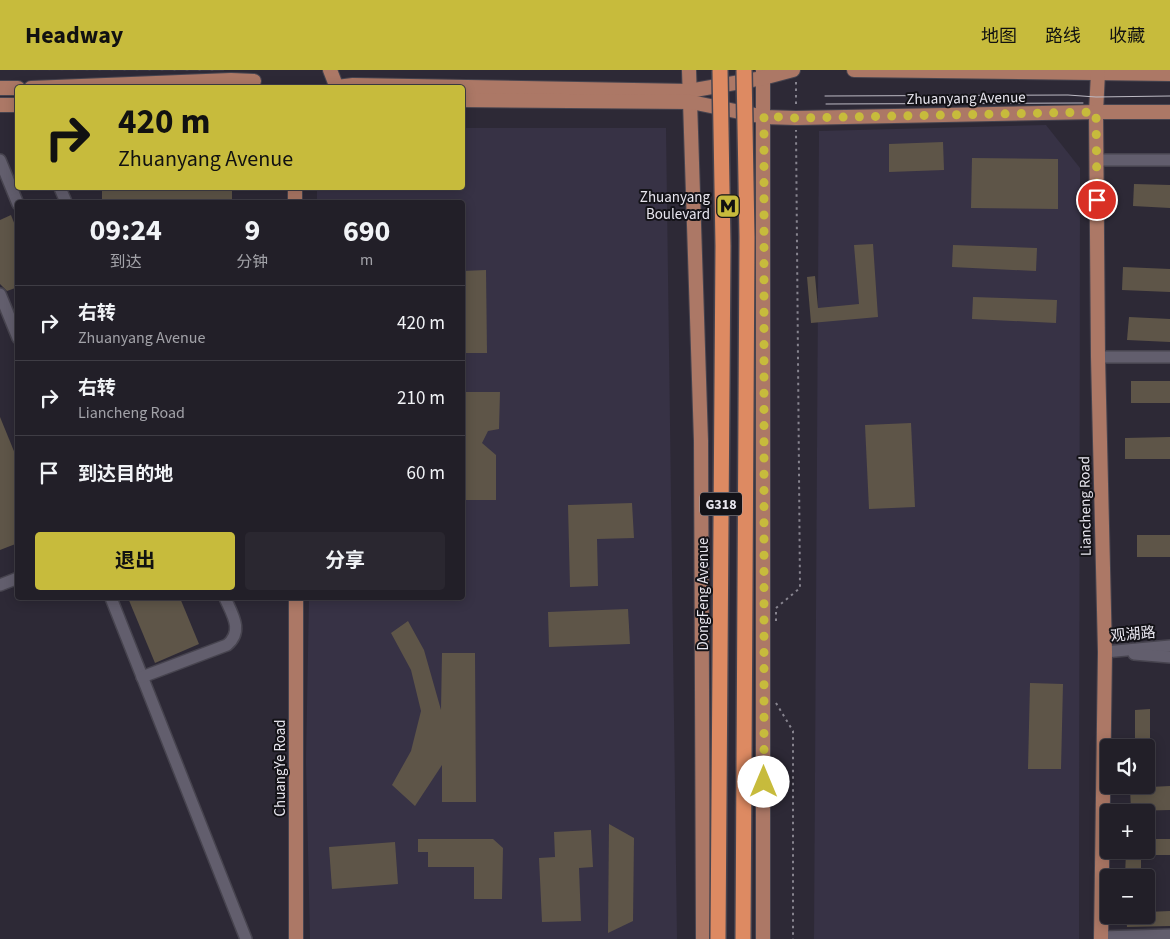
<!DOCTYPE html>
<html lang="zh">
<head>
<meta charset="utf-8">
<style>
	:root { --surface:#221f28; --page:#2a2730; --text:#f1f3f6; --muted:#a2a2a8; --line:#3f3d45; --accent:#c7bb3c }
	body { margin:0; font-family:"Source Sans 3","Noto Sans SC",sans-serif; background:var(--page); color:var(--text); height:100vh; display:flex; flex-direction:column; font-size:19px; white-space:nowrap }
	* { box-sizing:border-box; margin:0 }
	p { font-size:16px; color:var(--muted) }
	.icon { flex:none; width:28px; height:28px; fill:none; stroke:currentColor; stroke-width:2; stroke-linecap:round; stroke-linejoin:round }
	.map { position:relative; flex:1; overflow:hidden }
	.details { position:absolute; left:15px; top:130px; width:450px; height:400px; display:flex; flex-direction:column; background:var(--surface); border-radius:5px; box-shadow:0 2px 12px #0003,0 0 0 1px var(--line) }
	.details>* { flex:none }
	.banner { position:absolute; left:15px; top:15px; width:450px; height:105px; border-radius:5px; box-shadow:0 2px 12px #0003,0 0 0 1px var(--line); background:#c7bb3c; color:#111; overflow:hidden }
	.controls { position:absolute; left:1100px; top:669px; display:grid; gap:10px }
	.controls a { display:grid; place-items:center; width:55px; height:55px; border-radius:5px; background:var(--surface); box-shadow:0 2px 12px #0003,0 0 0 1px var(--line); font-size:25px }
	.pin { position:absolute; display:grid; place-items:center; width:42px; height:42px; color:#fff; margin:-21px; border:2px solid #fff; border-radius:50%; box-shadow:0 1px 5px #0007 }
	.me { position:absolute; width:55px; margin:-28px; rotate:0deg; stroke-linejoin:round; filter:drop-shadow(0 0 4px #0008) }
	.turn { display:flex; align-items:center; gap:18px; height:105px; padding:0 20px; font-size:22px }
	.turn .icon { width:65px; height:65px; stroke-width:2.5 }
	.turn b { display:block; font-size:35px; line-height:42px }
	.eta { display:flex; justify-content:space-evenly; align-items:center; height:85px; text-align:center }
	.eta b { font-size:30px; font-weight:700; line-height:35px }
	.button { display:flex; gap:10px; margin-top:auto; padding:10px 20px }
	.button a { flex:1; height:58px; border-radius:5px; background:var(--accent); color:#111; font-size:20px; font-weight:700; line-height:58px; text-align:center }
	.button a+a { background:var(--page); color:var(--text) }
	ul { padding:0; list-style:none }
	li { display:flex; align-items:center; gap:15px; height:75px; padding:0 20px; border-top:1px solid var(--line) }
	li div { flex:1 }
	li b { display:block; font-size:19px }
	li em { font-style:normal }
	header { display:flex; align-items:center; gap:30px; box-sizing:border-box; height:70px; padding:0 25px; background:var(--accent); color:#111 }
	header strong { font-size:24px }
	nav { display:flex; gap:28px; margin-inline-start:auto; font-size:18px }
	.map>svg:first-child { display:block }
</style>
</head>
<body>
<header>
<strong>Headway</strong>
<nav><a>地图</a><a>路线</a><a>收藏</a></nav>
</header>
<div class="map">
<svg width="1170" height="869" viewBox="0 0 1170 869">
	<defs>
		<pattern id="industrial-furrows" width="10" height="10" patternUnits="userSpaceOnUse" patternTransform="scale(1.25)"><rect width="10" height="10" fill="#383443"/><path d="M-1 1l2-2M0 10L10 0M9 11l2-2" fill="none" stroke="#4b4855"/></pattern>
	</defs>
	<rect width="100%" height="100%" fill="#2d2936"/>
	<!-- built -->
	<g fill="#373245">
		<polygon points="1046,55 1080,98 1079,869 814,869 819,61"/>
		<polygon points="463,58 666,58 677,869 310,869 306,691 309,528 462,528 462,132 317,132 317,118 462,118"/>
	</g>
	<!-- industrial -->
	<polygon fill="url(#industrial-furrows)" points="0,0 224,0 223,1"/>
	<!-- building -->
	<g fill="#5e5548">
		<polygon points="943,72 944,100 889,102 889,74"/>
		<polygon points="972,88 1058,89 1058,139 971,138"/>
		<polygon points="1134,114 1170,115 1170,138 1133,136"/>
		<rect x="102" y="118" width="130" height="14"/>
		<polygon points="11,145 18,163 18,217 7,221 0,214 0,150"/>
		<polygon points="873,174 878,247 811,253 807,207 815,206 818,238 859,234 854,175"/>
		<polygon points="953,175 1037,178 1036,201 952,197"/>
		<polygon points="1123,197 1170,199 1170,222 1122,220"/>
		<polygon points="486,200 487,283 462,283 462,201"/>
		<polygon points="973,227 1057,230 1056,253 972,249"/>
		<polygon points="1129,247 1170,249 1170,272 1127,270"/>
		<rect x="1131" y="311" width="39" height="22"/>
		<polygon points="462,322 500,322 499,359 488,361 482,373 496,385 496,430 462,430"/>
		<polygon points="0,347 18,391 18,473 0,480"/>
		<polygon points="911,353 915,437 869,439 865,355"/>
		<polygon points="1170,367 1170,389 1125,389 1125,368"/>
		<polygon points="632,433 634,468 597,469 598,516 570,517 568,435"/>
		<rect x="1137" y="465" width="33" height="22"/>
		<polygon points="128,528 180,528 199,574 155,593"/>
		<polygon points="628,539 630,574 549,577 548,542"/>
		<polygon points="408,551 424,580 441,640 442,583 475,583 476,732 442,732 442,695 415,736 392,715 411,681 421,641 411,600 391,563"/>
		<polygon points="1030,613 1063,614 1061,699 1028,699"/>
		<polygon points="1150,639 1150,678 1135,678 1135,640"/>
		<polygon points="1170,716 1170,740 1131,741 1130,718"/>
		<polygon points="609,754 634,768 633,851 608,863"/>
		<polygon points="591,760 593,797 579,798 581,851 542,852 539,788 555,787 554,762"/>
		<polygon points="418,769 493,769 503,778 502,829 474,829 474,797 428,797 428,782 418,782"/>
		<rect x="1146" y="769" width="24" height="16"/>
		<polygon points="395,772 398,814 332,819 329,777"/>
		<polygon points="1126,780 1141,780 1141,808 1125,808"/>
		<polygon points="1170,841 1170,856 1127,857 1126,845 1146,845 1146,842"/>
	</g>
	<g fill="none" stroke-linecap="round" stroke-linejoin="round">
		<!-- minor casing -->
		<g stroke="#47444f" stroke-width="14">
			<g id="minor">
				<polyline points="0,90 18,134"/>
				<polyline points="1097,90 1170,90"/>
				<polyline points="60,118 66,132"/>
				<polyline points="0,224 18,268"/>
				<polyline points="1098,287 1170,287"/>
				<polyline points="0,515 18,508"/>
				<polyline points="111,528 246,869"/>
				<polyline points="1105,582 1170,576"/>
				<polyline points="1134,584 1170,587"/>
				<path d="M142 607 227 575C244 561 232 544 225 528"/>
				<polyline points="1101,867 1170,865"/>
			</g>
		</g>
		<!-- major casing -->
		<g stroke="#47444f" stroke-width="16">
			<g id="major">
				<polyline points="330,0 337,18"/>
				<polyline points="689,0 701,371 703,869"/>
				<polyline points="763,0 763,869"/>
				<polyline points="854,0 1170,4"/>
				<polyline points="1098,3 1096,42 1098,287 1105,582 1101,869"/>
				<polyline points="337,17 353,15 689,21 763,8 793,0"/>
				<polyline points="0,18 18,18"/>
				<polyline points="31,18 231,10 254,11"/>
				<polyline points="462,30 691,32 764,47 796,48 1096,42 1170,42"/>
				<polyline points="0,35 18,35"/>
				<polyline points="295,118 295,132"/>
				<polyline points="296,528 296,869"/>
			</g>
		</g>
		<!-- path -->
		<g stroke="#87848f" stroke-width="2" stroke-dasharray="2.5 4" stroke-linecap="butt">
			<polyline points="796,12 796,35"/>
			<polyline points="776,551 776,538 800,518 796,60"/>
			<polyline points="776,633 793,661 793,869"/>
		</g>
		<!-- minor -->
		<use href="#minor" stroke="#625e6d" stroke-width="11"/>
		<!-- major -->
		<use href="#major" stroke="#ac7866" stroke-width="14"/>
		<!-- tram -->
		<g stroke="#bdbac4" stroke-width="1">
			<polyline points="825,26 1068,25 1096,27 1170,26"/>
			<polyline points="826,34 1083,33"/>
		</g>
		<!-- highway-bridge casing -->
		<g stroke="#47444f" stroke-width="18" stroke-linecap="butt">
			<g id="highway-bridge">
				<polyline points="718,869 723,176 720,0"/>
				<polyline points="743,869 747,167 744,0"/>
			</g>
		</g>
		<!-- highway-bridge -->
		<use href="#highway-bridge" stroke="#dd8a62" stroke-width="15"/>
	</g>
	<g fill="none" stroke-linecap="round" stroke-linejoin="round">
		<!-- route -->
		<polyline stroke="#c7bb3c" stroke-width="9" stroke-dasharray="0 16.2" points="764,712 764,46 796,48 1096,42 1097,130"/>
	</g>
	<!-- icons -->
	<defs>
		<g id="metro-square" transform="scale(1.25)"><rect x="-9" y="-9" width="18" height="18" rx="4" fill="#c7bb3c" stroke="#141318"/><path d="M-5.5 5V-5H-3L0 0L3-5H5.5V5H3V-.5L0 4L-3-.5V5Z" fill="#111"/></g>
	</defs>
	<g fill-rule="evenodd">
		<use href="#metro-square" x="728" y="136"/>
	</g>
	<g text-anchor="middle" stroke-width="4" stroke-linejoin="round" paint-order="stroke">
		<!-- shield labels -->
		<rect fill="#141318" stroke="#a8a6ae" stroke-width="1" x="700" y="422.5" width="42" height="23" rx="4"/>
		<g font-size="14" font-weight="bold" fill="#e7e5ee">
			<text x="721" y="439">G318</text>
		</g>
		<!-- street labels -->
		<g font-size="15" fill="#e7e5ee" stroke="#141318">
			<text transform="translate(966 28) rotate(-1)" y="5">Zhuanyang Avenue</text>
			<text transform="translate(1085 436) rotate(-91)" y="5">Liancheng Road</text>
			<text transform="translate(703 524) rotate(-90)" y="5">DongFeng Avenue</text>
			<text transform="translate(1133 564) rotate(-5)" y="5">观湖路</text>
			<text transform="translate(280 698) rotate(-90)" y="5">ChuangYe Road</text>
		</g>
		<!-- poi labels -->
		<g font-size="15" fill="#e7e5ee" stroke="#141318" text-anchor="end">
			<text x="710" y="132">Zhuanyang<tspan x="710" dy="17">Boulevard</tspan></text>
		</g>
	</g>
</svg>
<div class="controls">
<a><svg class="icon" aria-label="sound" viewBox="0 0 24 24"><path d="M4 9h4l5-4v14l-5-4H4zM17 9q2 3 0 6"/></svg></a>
<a>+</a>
<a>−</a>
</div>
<div class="pin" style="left:1097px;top:130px;background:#d93025"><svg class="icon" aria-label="arrive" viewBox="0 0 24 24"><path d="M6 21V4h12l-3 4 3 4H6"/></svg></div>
<svg class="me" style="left:764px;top:712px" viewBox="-20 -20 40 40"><circle r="19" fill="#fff"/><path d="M0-13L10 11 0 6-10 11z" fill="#c7bb3c"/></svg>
<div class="banner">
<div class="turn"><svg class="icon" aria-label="right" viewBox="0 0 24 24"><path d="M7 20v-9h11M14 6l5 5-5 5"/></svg><div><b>420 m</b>Zhuanyang Avenue</div></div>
</div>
<section class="details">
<div class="eta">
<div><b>09:24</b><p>到达</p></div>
<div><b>9</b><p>分钟</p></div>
<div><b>690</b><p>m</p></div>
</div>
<ul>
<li><svg class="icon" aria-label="right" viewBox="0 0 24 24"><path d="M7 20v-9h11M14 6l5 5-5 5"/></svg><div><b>右转</b><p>Zhuanyang Avenue</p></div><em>420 m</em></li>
<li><svg class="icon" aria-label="right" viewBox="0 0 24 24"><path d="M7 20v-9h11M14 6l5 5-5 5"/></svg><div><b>右转</b><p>Liancheng Road</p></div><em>210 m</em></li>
<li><svg class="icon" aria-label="arrive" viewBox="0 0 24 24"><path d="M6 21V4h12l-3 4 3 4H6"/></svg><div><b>到达目的地</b></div><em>60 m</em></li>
</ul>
<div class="button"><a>退出</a><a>分享</a></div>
</section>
</div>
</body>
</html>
